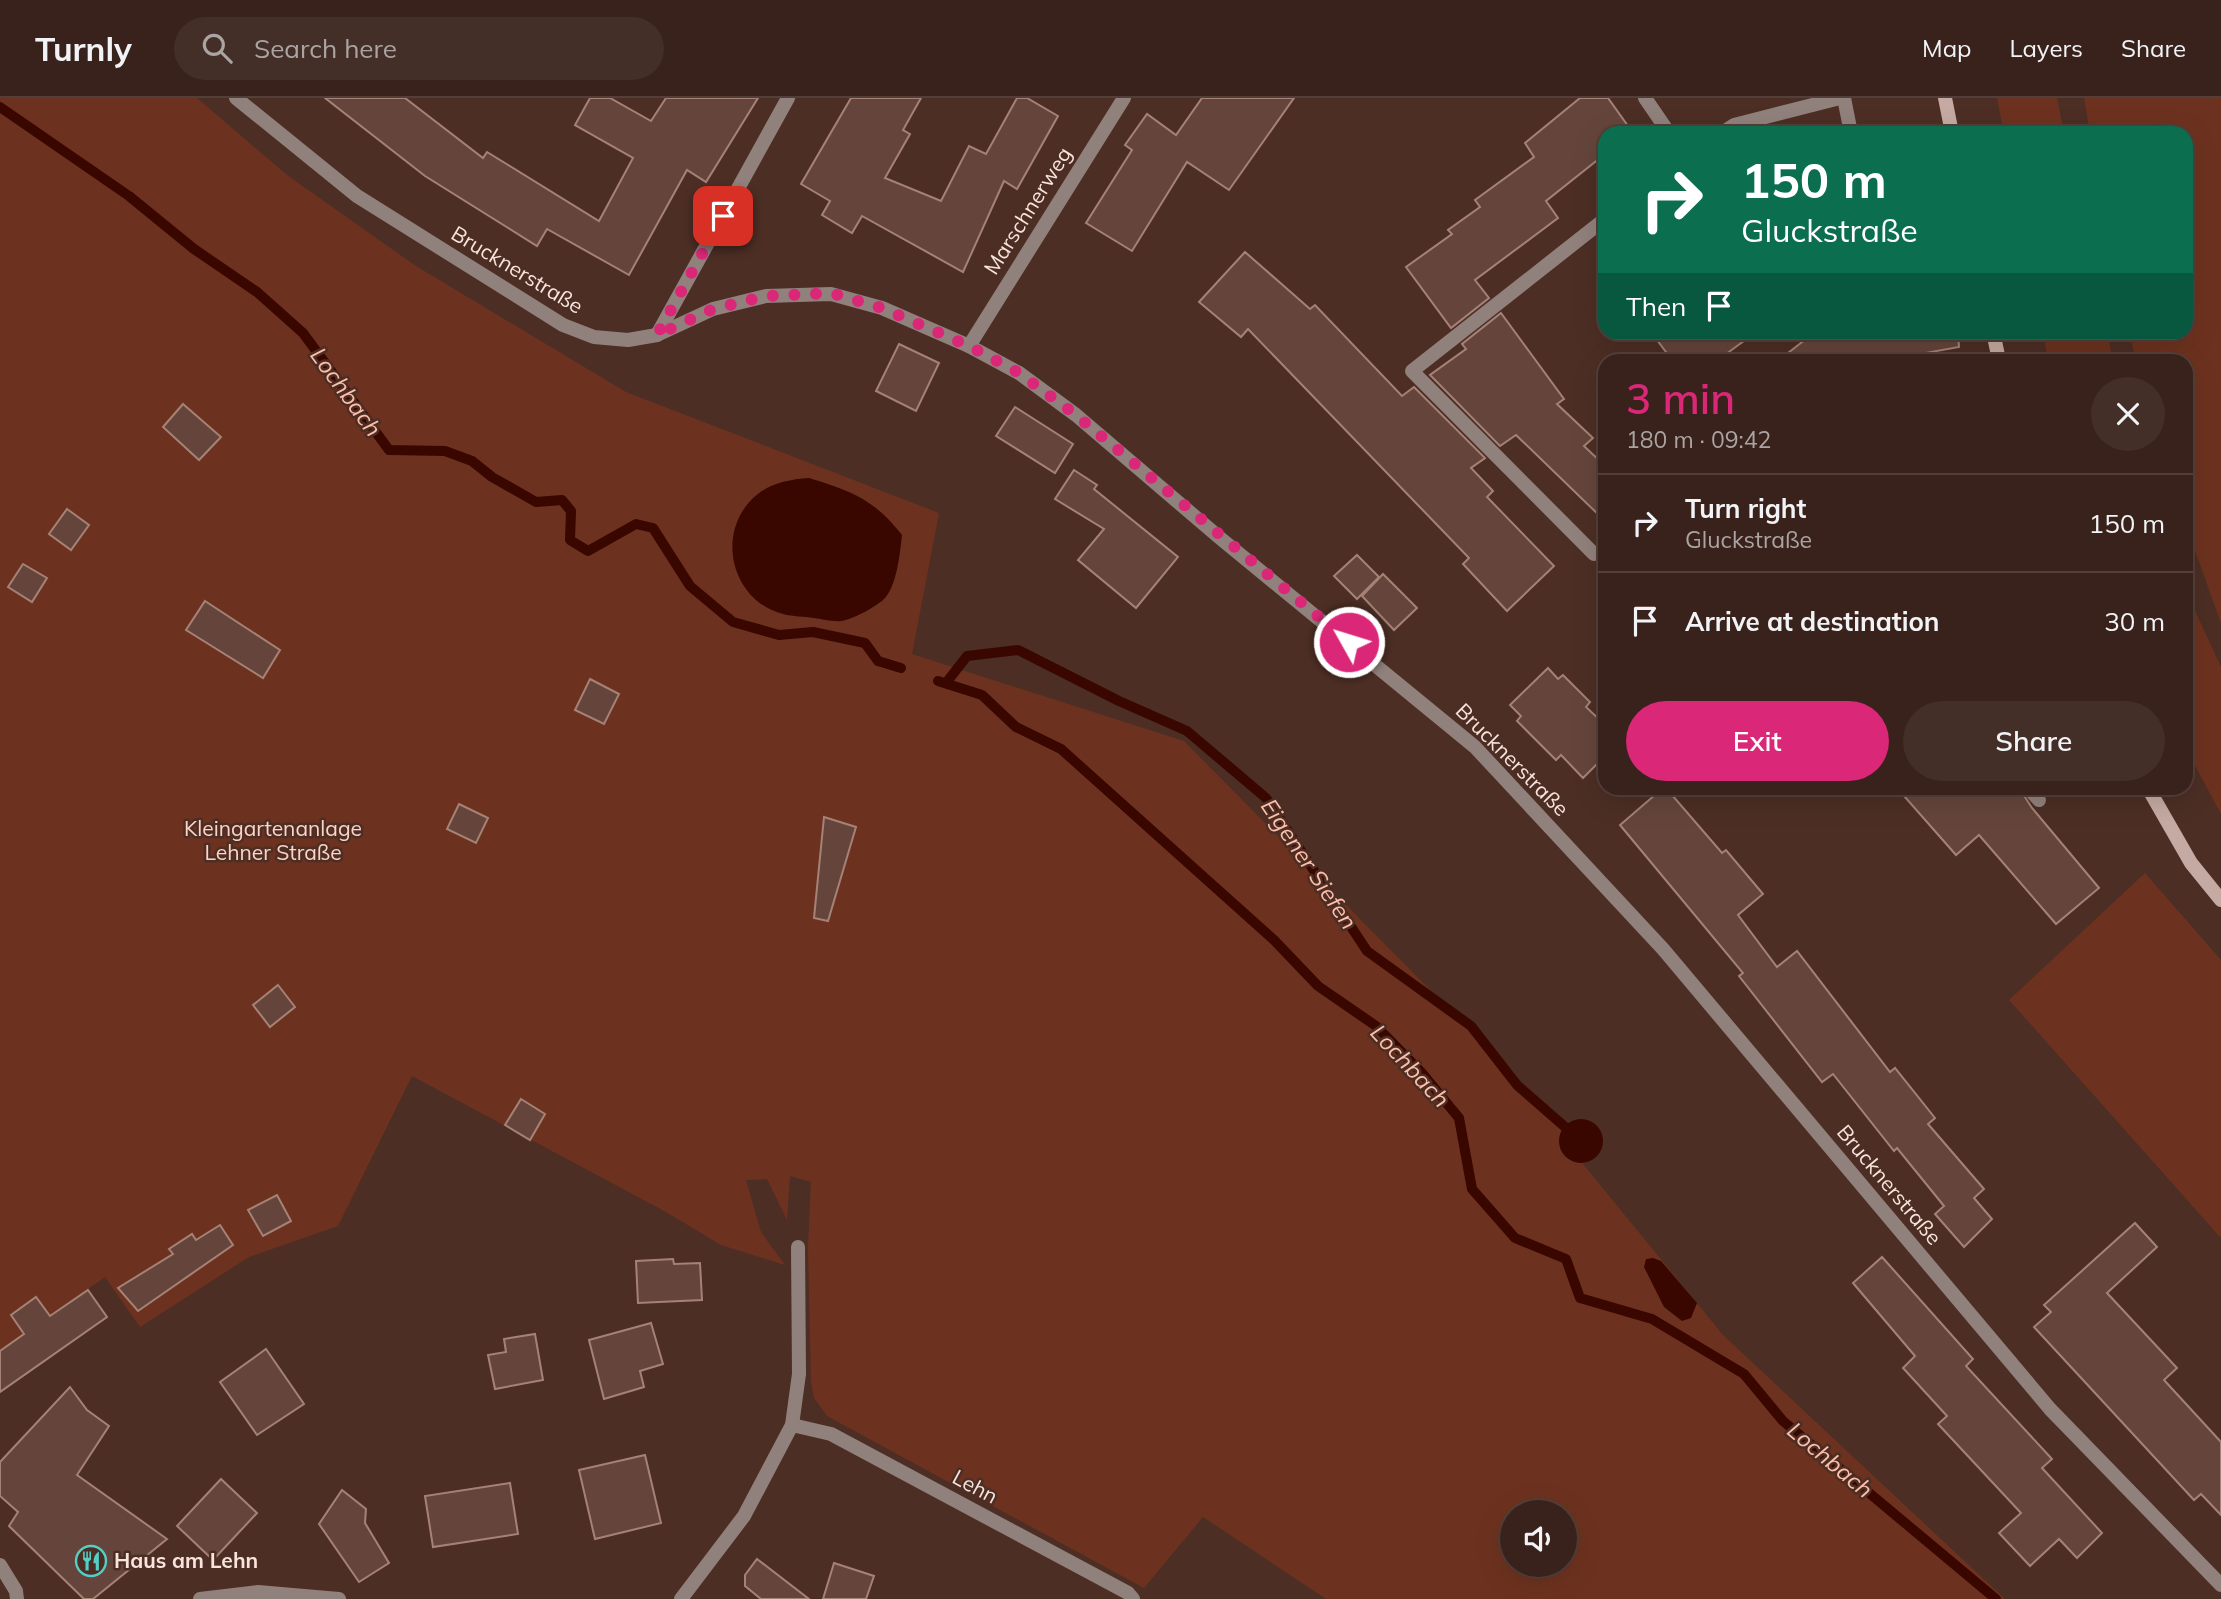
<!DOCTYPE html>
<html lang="en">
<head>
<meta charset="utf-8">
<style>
	:root { --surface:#39221b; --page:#442f28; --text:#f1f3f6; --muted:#aba4a3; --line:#533f3a; --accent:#db2777 }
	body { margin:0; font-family:Mulish,sans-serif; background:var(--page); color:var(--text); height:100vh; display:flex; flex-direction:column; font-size:26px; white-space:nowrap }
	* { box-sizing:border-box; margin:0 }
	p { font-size:23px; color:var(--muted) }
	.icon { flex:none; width:38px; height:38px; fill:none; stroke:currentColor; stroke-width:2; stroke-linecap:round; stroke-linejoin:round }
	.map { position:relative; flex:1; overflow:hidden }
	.drawer { position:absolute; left:1598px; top:256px; width:595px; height:441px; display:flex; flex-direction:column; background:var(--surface); border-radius:21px; box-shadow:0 7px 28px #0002,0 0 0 2px var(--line) }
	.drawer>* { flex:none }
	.guide { position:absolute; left:1598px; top:28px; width:595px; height:214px; border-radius:21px; box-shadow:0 7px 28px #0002,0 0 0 2px var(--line); background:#0b6e4f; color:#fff; overflow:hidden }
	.tools { position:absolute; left:1500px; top:1402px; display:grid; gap:14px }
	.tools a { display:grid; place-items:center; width:77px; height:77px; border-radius:50%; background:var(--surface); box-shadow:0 7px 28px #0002,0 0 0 2px var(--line); font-size:35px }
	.pin { position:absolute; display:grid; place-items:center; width:60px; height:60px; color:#fff; margin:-30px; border-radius:14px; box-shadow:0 4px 10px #0006 }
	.me { position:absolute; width:77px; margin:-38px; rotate:309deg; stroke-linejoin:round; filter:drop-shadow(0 0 5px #0008) }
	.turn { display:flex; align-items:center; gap:24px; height:147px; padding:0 28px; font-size:32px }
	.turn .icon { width:91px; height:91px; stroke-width:2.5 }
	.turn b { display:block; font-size:49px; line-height:60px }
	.then { display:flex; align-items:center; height:66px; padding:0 28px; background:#0003; gap:14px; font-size:26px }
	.round { display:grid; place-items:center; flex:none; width:74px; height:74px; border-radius:37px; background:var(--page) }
	.headline { display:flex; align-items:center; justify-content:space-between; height:119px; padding:0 28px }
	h1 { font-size:42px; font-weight:600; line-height:52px; color:var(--accent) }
	.primary-button { display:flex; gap:14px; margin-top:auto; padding:14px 28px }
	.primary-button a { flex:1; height:80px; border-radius:42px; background:var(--accent); color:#fff; font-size:28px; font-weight:600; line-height:80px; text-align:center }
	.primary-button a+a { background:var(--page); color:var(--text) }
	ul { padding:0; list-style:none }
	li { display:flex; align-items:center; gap:21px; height:98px; padding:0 28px; border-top:2px solid var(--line) }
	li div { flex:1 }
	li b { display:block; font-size:26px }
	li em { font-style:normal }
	header { display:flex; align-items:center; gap:42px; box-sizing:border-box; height:98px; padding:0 35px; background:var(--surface); border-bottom:2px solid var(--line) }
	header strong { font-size:33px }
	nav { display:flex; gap:38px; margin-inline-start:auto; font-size:24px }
	.search { width:490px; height:63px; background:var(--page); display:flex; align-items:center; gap:18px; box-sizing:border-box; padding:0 24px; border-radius:38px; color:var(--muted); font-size:26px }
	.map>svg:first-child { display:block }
</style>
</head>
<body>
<header>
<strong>Turnly</strong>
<div class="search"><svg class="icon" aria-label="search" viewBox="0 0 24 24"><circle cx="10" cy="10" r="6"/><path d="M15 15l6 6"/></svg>Search here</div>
<nav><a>Map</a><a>Layers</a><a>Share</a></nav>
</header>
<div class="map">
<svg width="2221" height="1501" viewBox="0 0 2221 1501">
	<rect width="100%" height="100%" fill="#4c2e24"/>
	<!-- green -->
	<g fill="#6d321f" fill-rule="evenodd">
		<path d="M0 0H197L287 77 416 168 626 294 939 415 912 556 1184 643 1519 982 1568 1025C1603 1012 1617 1052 1583 1066L1723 1237 2005 1501H1326L1203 1419 1144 1490 827 1318 814 1300 811 1284 808 1149 811 1084 790 1078 787 1122 767 1081 746 1082 761 1134 785 1167 721 1147 666 1114 412 978 338 1128 249 1159 140 1229 105 1179 0 1253ZM1512 1414H1564V1466H1512Z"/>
		<polygon points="1997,0 2057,0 2064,35 2004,35"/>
		<polygon points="2084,0 2221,0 2221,525 2186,428 2186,262 2136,262 2129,235 2186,234 2186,35 2090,35"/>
		<polygon points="2043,235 2107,235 2113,262 2048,262"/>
		<polygon points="2186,493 2221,569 2221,716 2186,651"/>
		<polygon points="2145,775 2221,862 2221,1140 2009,902"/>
	</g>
	<!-- water -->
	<g fill="#390700">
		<path d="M809 380C851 393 874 401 902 437 900 454 897 490 883 502 875 509 852 522 841 523 833 524 822 521 814 520 804 518 793 519 783 516 739 505 719 452 742 414 757 389 780 382 809 380Z"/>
		<circle cx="1581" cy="1043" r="22"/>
		<polygon points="1653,1160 1661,1163 1697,1205 1691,1220 1682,1223 1664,1209 1644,1169 1646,1161"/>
	</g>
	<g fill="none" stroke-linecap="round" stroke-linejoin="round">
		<!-- stream -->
		<g stroke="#390700" stroke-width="10">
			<polyline points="0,9 129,98 194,151 257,194 303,235 389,352 445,353 472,363 492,379 536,404 562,402 571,413 570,442 588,453 636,426 653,430 690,488 733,524 779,537 813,534 865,545 878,563 901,570"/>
			<polyline points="938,583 982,597 1016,629 1061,651 1274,842 1318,888 1376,928 1421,974 1459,1020 1472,1091 1515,1140 1566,1161 1580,1200 1652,1221 1744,1276 1783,1323 1996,1501"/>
			<polyline points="946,585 967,558 1018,552 1119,603 1187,633 1266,700 1367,853 1471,928 1517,987 1565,1029"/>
		</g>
	</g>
	<!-- building -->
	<g fill="#65453b" stroke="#a68276" stroke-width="2">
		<polygon points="325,0 405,0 483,60 487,54 599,123 633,60 575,27 590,0 610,0 651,23 666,0 758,0 706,84 687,72 629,177 547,131 537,148 425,78"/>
		<polygon points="851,0 921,0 903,32 910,36 885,80 941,103 969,48 986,56 1017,0 1027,0 1058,18 1017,91 1004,83 963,174 862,118 852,135 822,117 830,103 801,86"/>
		<polygon points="1202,0 1294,0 1229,92 1187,64 1132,153 1086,125 1132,52 1125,47 1147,16 1176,37"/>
		<polygon points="1580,0 1608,0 1633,35 1605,35 1605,56 1546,103 1558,120 1475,182 1489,200 1451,230 1406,169 1452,136 1448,132 1480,109 1475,102 1534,59 1525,45"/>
		<polygon points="1245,154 1310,211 1315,207 1402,298 1414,289 1485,360 1471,370 1493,393 1487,399 1554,468 1507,513 1463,466 1469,460 1248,231 1241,239 1199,204"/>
		<polygon points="1501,215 1564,301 1557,306 1593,340 1584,348 1605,368 1605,423 1516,337 1500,348 1430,277 1466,251 1462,246"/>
		<polygon points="1651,234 1756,234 1718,262 1672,262"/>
		<polygon points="1815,234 1958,234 1959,249 1887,262 1779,262"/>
		<polygon points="899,246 939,265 916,313 876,293"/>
		<polygon points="183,306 221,339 199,362 163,329"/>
		<polygon points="1015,309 1073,346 1055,375 996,338"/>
		<polygon points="1074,372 1097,387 1094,391 1178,459 1136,510 1078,462 1104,431 1055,401"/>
		<polygon points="67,411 89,427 71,452 49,436"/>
		<polygon points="1357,457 1379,479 1357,501 1334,478"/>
		<polygon points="23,466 47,480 32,504 8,489"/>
		<polygon points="1383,476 1417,510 1394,532 1362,498"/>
		<polygon points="205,503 280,552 263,580 186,532"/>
		<polygon points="1548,570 1558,581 1563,577 1590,604 1586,609 1605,627 1605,658 1583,680 1561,657 1556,662 1517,623 1521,618 1510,607"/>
		<polygon points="590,581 619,596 604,626 575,612"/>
		<polygon points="1663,690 1666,690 1722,755 1726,752 1763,796 1738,817 1777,869 1797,853 1890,974 1895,970 1935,1020 1928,1026 1984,1091 1974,1100 1992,1121 1964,1149 1935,1116 1944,1108 1897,1050 1894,1053 1833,976 1822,984 1739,878 1743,875 1620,727"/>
		<polygon points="1897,690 2019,690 2032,710 2099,790 2056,826 1979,737 1956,757"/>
		<polygon points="459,706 488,720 476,745 447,731"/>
		<polygon points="824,719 856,729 828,823 814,820"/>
		<polygon points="278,887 295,909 270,929 253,907"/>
		<polygon points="521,1001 545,1016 530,1042 505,1027"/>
		<polygon points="277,1097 291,1123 263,1138 248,1112"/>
		<polygon points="2135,1125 2157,1149 2107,1195 2177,1270 2164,1282 2221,1344 2221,1417 2201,1396 2194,1402 2034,1229 2051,1214 2044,1207"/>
		<polygon points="220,1127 233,1147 138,1213 118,1190 173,1156 169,1151 192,1136 196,1142"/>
		<polygon points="1882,1159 1973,1261 1966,1268 2052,1361 2042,1370 2102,1435 2077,1460 2059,1441 2030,1468 1999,1435 2021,1415 1938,1326 1947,1318 1903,1270 1915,1258 1853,1185"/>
		<polygon points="673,1161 674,1166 700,1165 702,1202 638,1205 636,1163"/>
		<polygon points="88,1192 107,1219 0,1294 0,1253 24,1236 11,1217 36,1199 50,1218"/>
		<polygon points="651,1225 663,1266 640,1273 644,1289 604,1301 589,1242"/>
		<polygon points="535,1236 543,1282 495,1291 488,1257 506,1254 504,1241"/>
		<polygon points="266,1251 304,1306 257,1337 220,1284"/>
		<polygon points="70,1289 87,1312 109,1328 77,1377 167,1441 93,1501 84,1501 9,1428 18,1414 0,1398 0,1364"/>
		<polygon points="645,1357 661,1425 595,1441 579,1372"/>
		<polygon points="221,1381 257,1415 213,1462 177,1428"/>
		<polygon points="510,1385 518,1436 433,1449 425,1398"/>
		<polygon points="342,1392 366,1411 365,1425 389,1465 359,1484 319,1426"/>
		<polygon points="757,1461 809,1501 761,1501 745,1488 745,1477"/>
		<polygon points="834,1465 874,1478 866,1501 823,1501"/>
	</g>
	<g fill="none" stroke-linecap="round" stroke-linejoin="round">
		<!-- minor -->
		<g stroke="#91817c" stroke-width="14">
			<polyline points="236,0 357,98 563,227 594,239 628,242 657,237 713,211 766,198 831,196 882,210 969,248 1019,275 1076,317 1220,440 1475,649 1663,851 2050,1311 2221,1487"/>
			<polyline points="1645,0 1669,35"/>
			<polyline points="1844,0 1851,35"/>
			<polyline points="1722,35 1734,27 1840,0"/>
			<polyline points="657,237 788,0"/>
			<polyline points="969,248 1124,0"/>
			<polyline points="1594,456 1412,273 1605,121"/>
			<polyline points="2028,690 2039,702"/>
			<polyline points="792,1327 831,1336 1128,1495 1133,1501"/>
			<polyline points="0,1467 16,1493 17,1501"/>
			<polyline points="200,1501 258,1494 339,1501"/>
			<polyline points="681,1501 744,1418 792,1327 799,1276 798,1149"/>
		</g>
		<!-- secondary -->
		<g stroke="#c4aaa2" stroke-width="14">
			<polyline points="1945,0 1952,35"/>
			<polyline points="1993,234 1999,262"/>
			<polyline points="2148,690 2191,765 2221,802"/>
		</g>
	</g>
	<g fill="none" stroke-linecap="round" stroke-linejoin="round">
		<!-- route -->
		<polyline stroke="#db2777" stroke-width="12" stroke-dasharray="0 21.6" points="723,118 657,237 713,211 766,198 831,195 882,210 969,248 1019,275 1076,317 1349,544"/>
	</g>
	<!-- icons -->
	<defs>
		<g id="restaurant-ring" transform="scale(1.575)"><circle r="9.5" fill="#4c2e24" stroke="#55cec5" stroke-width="1.5"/><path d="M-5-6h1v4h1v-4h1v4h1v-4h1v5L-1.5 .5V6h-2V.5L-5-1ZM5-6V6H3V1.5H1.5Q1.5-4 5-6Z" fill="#55cec5"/></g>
	</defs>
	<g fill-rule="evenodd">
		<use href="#restaurant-ring" x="91" y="1463"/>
	</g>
	<g text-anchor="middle" stroke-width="5" stroke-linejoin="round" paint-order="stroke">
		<!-- street labels -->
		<g font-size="21" fill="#f8e4dd" stroke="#4c2e24">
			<text transform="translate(1028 113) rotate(-58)" y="7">Marschnerweg</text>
			<text transform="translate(517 172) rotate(31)" y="7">Brucknerstraße</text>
			<text transform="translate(1512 662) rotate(45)" y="7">Brucknerstraße</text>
			<text transform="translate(1889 1087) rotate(50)" y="7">Brucknerstraße</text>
			<text transform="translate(975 1389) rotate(28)" y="7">Lehn</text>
		</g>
		<!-- park labels -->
		<g font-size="21" fill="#fed3c5" stroke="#4c2e24">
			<text x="273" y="738">Kleingartenanlage<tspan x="273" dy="24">Lehner Straße</tspan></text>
		</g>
		<!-- poi labels -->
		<g font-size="21" font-weight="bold" fill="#f8e4dd" stroke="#4c2e24" text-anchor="start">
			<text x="114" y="1470">Haus am Lehn</text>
		</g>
		<!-- water labels -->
		<g font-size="23" font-style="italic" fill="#fdbeaa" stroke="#4c2e24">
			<text transform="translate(346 294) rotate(54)" y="8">Lochbach</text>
			<text transform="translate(1309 766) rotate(56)" y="8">Eigener Siefen</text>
			<text transform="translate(1410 968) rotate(47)" y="8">Lochbach</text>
			<text transform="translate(1830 1362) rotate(40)" y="8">Lochbach</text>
		</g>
	</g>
</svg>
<div class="tools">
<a><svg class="icon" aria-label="sound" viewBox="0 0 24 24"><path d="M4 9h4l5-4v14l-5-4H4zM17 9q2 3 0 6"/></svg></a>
</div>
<div class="pin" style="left:723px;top:118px;background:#d93025"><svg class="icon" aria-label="arrive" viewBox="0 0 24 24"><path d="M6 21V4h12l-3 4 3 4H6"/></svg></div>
<svg class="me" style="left:1349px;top:544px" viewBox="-20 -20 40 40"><circle r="17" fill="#db2777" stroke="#fff" stroke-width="3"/><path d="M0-11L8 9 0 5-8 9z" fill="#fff"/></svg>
<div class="guide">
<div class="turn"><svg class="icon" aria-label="right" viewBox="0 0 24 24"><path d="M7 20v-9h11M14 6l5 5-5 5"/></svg><div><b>150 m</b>Gluckstraße</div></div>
<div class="then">Then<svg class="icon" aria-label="arrive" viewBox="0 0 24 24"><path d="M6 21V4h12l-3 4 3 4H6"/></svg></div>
</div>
<section class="drawer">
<div class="headline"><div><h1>3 min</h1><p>180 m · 09:42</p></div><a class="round"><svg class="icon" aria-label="close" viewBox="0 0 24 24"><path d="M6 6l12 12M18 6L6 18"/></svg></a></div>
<ul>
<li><svg class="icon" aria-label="right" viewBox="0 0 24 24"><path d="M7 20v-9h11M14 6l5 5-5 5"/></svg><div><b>Turn right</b><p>Gluckstraße</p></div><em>150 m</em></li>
<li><svg class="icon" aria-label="arrive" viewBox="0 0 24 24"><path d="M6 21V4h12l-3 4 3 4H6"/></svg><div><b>Arrive at destination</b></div><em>30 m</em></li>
</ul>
<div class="primary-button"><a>Exit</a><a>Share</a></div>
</section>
</div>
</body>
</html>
